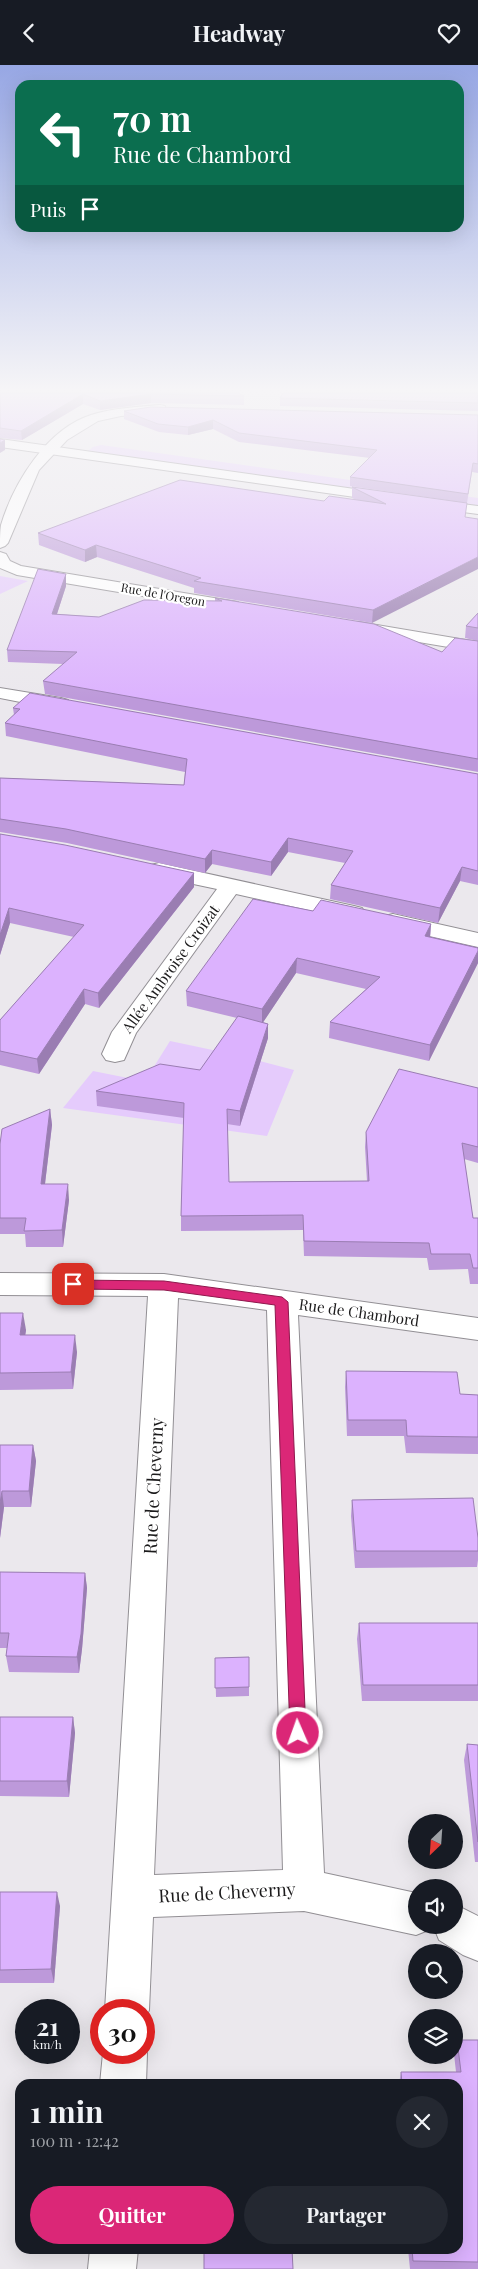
<!DOCTYPE html>
<html lang="fr">
<head>
<meta charset="utf-8">
<style>
	:root { --surface:#171b24; --page:#242831; --text:#f1f3f6; --muted:#9ea1a6; --accent:#db2777 }
	body { margin:0; font-family:"Playfair Display",serif; background:var(--page); color:var(--text); height:100vh; display:flex; flex-direction:column; font-size:19px; white-space:nowrap }
	* { box-sizing:border-box; margin:0 }
	p { font-size:16px; color:var(--muted) }
	.icon { flex:none; width:28px; height:28px; fill:none; stroke:currentColor; stroke-width:2; stroke-linecap:round; stroke-linejoin:round }
	.map { position:relative; flex:1; overflow:hidden }
	.sheet { position:absolute; left:15px; top:2014px; width:448px; height:175px; display:flex; flex-direction:column; background:var(--surface); border-radius:15px; box-shadow:0 5px 20px #0002 }
	.sheet>* { flex:none }
	.top-card { position:absolute; left:15px; top:15px; width:449px; height:152px; border-radius:15px; box-shadow:0 5px 20px #0002; background:#0b6e4f; color:#fff; overflow:hidden }
	.needle { width:32px; rotate:205deg }
	.tools { position:absolute; left:408px; top:1749px; display:grid; gap:10px }
	.tools a { display:grid; place-items:center; width:55px; height:55px; border-radius:50%; background:var(--surface); box-shadow:0 5px 20px #0002; font-size:25px }
	.speed { position:absolute; left:15px; top:1934px; display:flex; gap:10px; font-size:25px; font-weight:700; text-align:center }
	.speed>* { display:grid; place-content:center; width:65px; height:65px; border-radius:50%; background:var(--surface); box-shadow:0 5px 20px #0002; line-height:1 }
	.speed small { font-size:12px; font-weight:400 }
	.speed .limit { border:8px solid #d22; background:#fff; color:#111 }
	.pin { position:absolute; display:grid; place-items:center; width:42px; height:42px; color:#fff; margin:-21px; border-radius:10px; box-shadow:0 2px 8px #0006 }
	.me { position:absolute; width:55px; margin:-28px; rotate:358deg; stroke-linejoin:round; filter:drop-shadow(0 0 4px #0008) }
	.turn { display:flex; align-items:center; gap:18px; height:105px; padding:0 15px; font-size:22px }
	.turn .icon { width:65px; height:65px; stroke-width:2.5 }
	.turn b { display:block; font-size:35px; line-height:42px }
	.then { display:flex; align-items:center; height:48px; padding:0 15px; background:#0003; gap:10px; font-size:19px }
	.round { display:grid; place-items:center; flex:none; width:52px; height:52px; border-radius:26px; background:var(--page) }
	.overview { display:flex; align-items:center; justify-content:space-between; height:85px; padding:0 15px }
	h1 { font-size:30px; font-weight:700; line-height:38px }
	.primary-button { display:flex; gap:10px; margin-top:auto; padding:10px 15px }
	.primary-button a { flex:1; height:58px; border-radius:30px; background:var(--accent); color:#fff; font-size:20px; font-weight:700; line-height:58px; text-align:center }
	.primary-button a+a { background:var(--page); color:var(--text) }
	header { display:flex; justify-content:space-between; align-items:center; height:65px; padding:0 15px; background:var(--surface); font-size:22px; font-weight:700 }
	.map>svg:first-child { display:block }
</style>
</head>
<body>
<header><svg class="icon" aria-label="back" viewBox="0 0 24 24"><path d="M15 5l-7 7 7 7"/></svg>Headway<svg class="icon" aria-label="heart" viewBox="0 0 24 24"><path d="M12 20l-8-8c-3-5 5-10 8-4 3-6 11-1 8 4z"/></svg></header>
<div class="map">
<svg width="478" height="2204" viewBox="0 0 478 2204">
	<rect width="100%" height="100%" fill="#ebe8ed"/>
	<!-- green -->
	<g fill="#e5cbfc">
		<polygon points="101,380 478,433 478,443 88,386 93,382"/>
		<polygon points="0,511 28,516 0,529"/>
		<polygon points="170,976 241,991 294,1005 267,1071 63,1043 93,1006 133,1014 150,1008"/>
	</g>
	<g fill="none" stroke-linecap="round" stroke-linejoin="round">
		<!-- street casing -->
		<g stroke="#928f94" stroke-width="2">
			<g id="street">
				<path d="M160 340 165 341 166 344 165 347 121 351 98 356 67 375 39 405 8 478 5 481 0 483C0 475 0 466 1 460 14 417 47 364 91 350 113 343 137 342 160 340Z"/>
				<polygon points="0,487 6,489 10,496 21,501 232,536 238,537 240,541 238,545 232,546 17,510 0,503"/>
				<polygon points="359,557 478,577 478,587 353,566 350,562 353,558"/>
				<polygon points="0,623 61,633 68,635 70,639 68,643 61,645 0,633"/>
				<polygon points="159,798 354,841 362,843 365,848 362,853 354,855 236,829 136,968 124,995 115,997 106,995 102,989 112,967 217,824 151,810 148,805 151,800"/>
				<polygon points="393,849 478,868 478,882 385,861 382,856 385,851"/>
				<path d="M0 1208 164 1209 478 1253V1275L298 1250 324 1808 416 1828V1860H432L431 1864 416 1870 304 1846 153 1852 149 1945 144 1958V1945H105L148 1231 0 1230ZM178 1233 267 1245 283 1805 154 1810Z"/>
				<polygon points="454,1839 478,1851 478,1896 463,1890 439,1875 433,1860 454,1860"/>
				<polygon points="144,1979 147,1988 146,2019 100,2019 103,1988 144,1988"/>
				<polygon points="90,2184 138,2184 136,2204 88,2204"/>
			</g>
		</g>
		<!-- secondary casing -->
		<g stroke="#928f94" stroke-width="2">
			<g id="secondary">
				<polygon points="0,374 390,429 397,433 390,437 0,382"/>
				<polygon points="430,435 478,441 478,449 425,442 423,439"/>
			</g>
		</g>
		<!-- street -->
		<use href="#street" fill="#fff" fill-rule="evenodd"/>
		<!-- secondary -->
		<use href="#secondary" fill="#fff" fill-rule="evenodd"/>
	</g>
	<!-- wall -->
	<g fill="#bd99da">
		<polygon points="0,328 238,328 244,331 244,340 151,338 100,345 83,339 22,375 0,373"/>
		<polygon points="280,328 478,328 478,346 280,341 280,333 282,329"/>
		<polygon points="124,346 478,350 478,408 472,407 467,438 350,421 350,412 370,393 239,377 213,364 188,370 159,367 124,354"/>
		<polygon points="352,422 467,438 372,558 194,528 194,523 97,492 85,497 39,480 38,468 324,436 354,434 352,433"/>
		<polygon points="66,509 66,521 57,549 99,552 215,536 215,533 442,587 478,576 478,707 45,629 43,616 63,599 8,597 7,585"/>
		<polygon points="478,548 478,576 465,573 466,561"/>
		<polygon points="13,643 478,709 478,820 460,816 438,858 330,834 331,820 345,798 288,787 271,811 212,799 205,808 67,778 0,767 0,713 184,720 185,707 6,671 5,658 14,650"/>
		<polygon points="0,769 194,808 194,822 99,943 85,939 39,1009 0,1000 0,955 74,872 10,858 0,890"/>
		<polygon points="313,846 431,859 430,872 478,883 478,898 429,996 329,973 330,957 366,924 296,908 263,957 268,959 268,973 240,1061 227,1059 229,1117 367,1116 365,1082 366,1067 478,1023 478,1098 464,1094 473,1153 478,1153 478,1219 470,1219 468,1204 429,1205 427,1193 304,1191 303,1165 181,1166 181,1151 184,1053 97,1041 96,1026 200,1005 237,953 187,941 186,926"/>
		<polygon points="50,1044 52,1060 45,1119 69,1135 63,1182 26,1182 25,1169 0,1169 0,1079"/>
		<polygon points="0,1248 26,1265 25,1270 77,1287 73,1324 0,1325"/>
		<polygon points="346,1306 460,1329 478,1330 478,1389 406,1388 404,1371 347,1371 345,1322"/>
		<polygon points="0,1380 33,1380 36,1396 31,1442 4,1442 0,1473"/>
		<polygon points="352,1435 478,1473 478,1495 477,1502 355,1503 351,1451"/>
		<polygon points="0,1507 85,1508 87,1523 82,1584 79,1608 9,1607 6,1591 7,1583 0,1583"/>
		<polygon points="359,1558 478,1558 478,1636 362,1636 357,1574"/>
		<polygon points="249,1592 249,1631 216,1632 215,1593"/>
		<polygon points="0,1652 73,1652 75,1668 69,1732 0,1731"/>
		<polygon points="467,1679 478,1680 478,1797 475,1797 464,1695"/>
		<polygon points="0,1827 60,1841 54,1918 0,1918"/>
		<polygon points="457,1975 478,1975 478,2204 410,2204 408,2184 458,2184 456,2007 454,1989"/>
		<polygon points="401,2007 402,2019 399,2019"/>
	</g>
	<!-- shaded-wall -->
	<g fill="#9a7db2">
		<polygon points="83,329 83,339 22,375 21,366"/>
		<polygon points="151,329 151,338 100,345 100,336"/>
		<polygon points="213,355 213,364 188,370 188,362"/>
		<polygon points="5,375 5,385 0,388 0,378"/>
		<polygon points="96,480 97,492 85,497 85,485"/>
		<polygon points="478,492 478,504 372,558 373,545"/>
		<polygon points="66,509 66,521 53,561 52,549"/>
		<polygon points="288,773 288,787 271,811 271,797"/>
		<polygon points="212,785 212,799 205,808 205,794"/>
		<polygon points="462,802 460,816 438,858 440,843"/>
		<polygon points="194,808 194,822 99,943 98,928"/>
		<polygon points="9,843 10,858 0,890 0,870"/>
		<polygon points="431,859 430,873 425,871"/>
		<polygon points="478,886 478,898 429,996 430,980"/>
		<polygon points="297,893 296,908 262,959 262,944"/>
		<polygon points="84,924 85,939 39,1009 37,994"/>
		<polygon points="268,959 268,973 240,1061 240,1046"/>
		<polygon points="50,1044 52,1060 43,1135 41,1119"/>
		<polygon points="68,1119 69,1135 63,1182 62,1165"/>
		<polygon points="23,1248 26,1265 23,1287 20,1270"/>
		<polygon points="75,1270 77,1287 73,1324 71,1307"/>
		<polygon points="33,1380 36,1396 31,1442 29,1426"/>
		<polygon points="2,1426 4,1442 0,1473 0,1438"/>
		<polygon points="85,1508 87,1523 82,1584 79,1608 77,1592"/>
		<polygon points="73,1652 75,1668 69,1732 67,1716"/>
		<polygon points="57,1827 60,1841 54,1918 51,1904"/>
	</g>
	<!-- building -->
	<g fill="#dcb2fe" stroke="#9a7db2">
		<polygon points="0,328 238,328 244,331 151,329 100,336 83,329 21,366 0,363"/>
		<polygon points="283,328 478,328 478,338 280,333"/>
		<polygon points="151,342 478,350 478,399 473,398 468,429 350,412 377,385 239,368 213,355 188,362 158,359 124,346"/>
		<polygon points="0,374 5,375 0,378"/>
		<polygon points="180,415 324,436 329,431 386,439 352,422 467,438 465,452 478,454 478,492 373,545 194,516 201,513 96,480 85,485 38,468"/>
		<polygon points="38,504 66,509 52,549 99,552 144,535 222,536 215,533 374,559 442,587 455,573 478,576 478,694 43,616 77,587 7,585"/>
		<polygon points="478,548 478,563 466,561"/>
		<polygon points="30,628 478,709 478,806 462,802 440,843 331,820 353,786 288,773 271,797 212,785 205,794 66,764 0,754 0,713 184,720 187,694 5,658 20,644 13,643"/>
		<polygon points="0,769 65,780 194,808 98,928 84,924 37,994 0,986 0,955 84,860 9,843 0,870"/>
		<polygon points="253,834 313,846 321,835 431,859 425,871 478,883 478,886 430,980 330,957 380,912 297,893 262,944 186,926"/>
		<polygon points="238,951 268,959 240,1046 227,1044 229,1117 369,1116 366,1067 399,1004 478,1023 478,1082 462,1078 473,1153 478,1153 478,1203 473,1203 470,1189 431,1189 429,1178 304,1176 303,1150 181,1151 184,1038 96,1026 160,999 200,1005"/>
		<polygon points="50,1044 41,1119 68,1119 62,1165 24,1166 26,1153 0,1153 0,1079 2,1064"/>
		<polygon points="0,1248 23,1248 20,1270 75,1270 71,1307 0,1308"/>
		<polygon points="346,1306 457,1307 460,1329 478,1330 478,1372 407,1371 406,1355 348,1355"/>
		<polygon points="0,1380 33,1380 29,1426 2,1426 0,1438"/>
		<polygon points="473,1433 478,1473 478,1486 356,1486 352,1435"/>
		<polygon points="0,1507 85,1508 81,1569 77,1592 6,1591 9,1568 0,1568"/>
		<polygon points="359,1558 478,1558 478,1620 363,1620"/>
		<polygon points="249,1592 249,1622 215,1623 215,1593"/>
		<polygon points="0,1652 73,1652 67,1716 0,1716"/>
		<polygon points="467,1679 478,1680 478,1777"/>
		<polygon points="0,1827 57,1827 51,1904 0,1905"/>
		<polygon points="457,1975 478,1975 478,2197 413,2196 412,2184 458,2184 458,2019 402,2019 401,2007 461,2007"/>
		<polygon points="204,2184 292,2184 293,2204 204,2204"/>
	</g>
	<!-- sky -->
	<linearGradient id="sky" x2="0" y2="1"><stop stop-color="#97a7e4"/><stop offset="0.51" stop-color="#f6f5f7"/><stop offset="1" stop-color="#f6f5f7" stop-opacity="0"/></linearGradient>
	<rect width="478" height="637" fill="url(#sky)"/>
	<!-- route -->
	<polygon fill="#db2777" stroke="#8e194d" points="73,1215 164,1216 282,1232 288,1237 306,1668 304,1674 298,1676 292,1674 290,1668 275,1240 164,1225 73,1224 67,1219"/>
	<g text-anchor="middle" stroke-width="4.5" stroke-linejoin="round" paint-order="stroke">
		<!-- far-street labels -->
		<g font-size="12" fill="#1c1b1c" stroke="#fff">
			<text transform="translate(163 530) rotate(10)" y="4">Rue de l'Oregon</text>
		</g>
		<!-- street labels -->
		<g font-size="15" fill="#1c1b1c" stroke="#fff">
			<text transform="translate(171 904) rotate(-54)" y="5">Allée Ambroise Croizat</text>
			<text transform="translate(359 1248) rotate(8)" y="5">Rue de Chambord</text>
		</g>
		<!-- near-street labels -->
		<g font-size="18" fill="#1c1b1c" stroke="#fff">
			<text transform="translate(154 1421) rotate(-87)" y="6">Rue de Cheverny</text>
			<text transform="translate(227 1828) rotate(-3)" y="6">Rue de Cheverny</text>
		</g>
	</g>
</svg>
<div class="tools">
<a><svg class="needle" viewBox="-14 -14 28 28"><path d="M0-13l5 13h-10z" fill="#e53935"/><path d="M0 13l5-13h-10z" fill="#9ea1a6"/></svg></a>
<a><svg class="icon" aria-label="sound" viewBox="0 0 24 24"><path d="M4 9h4l5-4v14l-5-4H4zM17 9q2 3 0 6"/></svg></a>
<a><svg class="icon" aria-label="search" viewBox="0 0 24 24"><circle cx="10" cy="10" r="6"/><path d="M15 15l6 6"/></svg></a>
<a><svg class="icon" aria-label="layers" viewBox="0 0 24 24"><path d="M12 4l9 5-9 5-9-5zM3 14l9 5 9-5"/></svg></a>
</div>
<div class="speed"><div>21<small>km/h</small></div><div class="limit">30</div></div>
<div class="pin" style="left:73px;top:1219px;background:#d93025"><svg class="icon" aria-label="arrive" viewBox="0 0 24 24"><path d="M6 21V4h12l-3 4 3 4H6"/></svg></div>
<svg class="me" style="left:298px;top:1668px" viewBox="-20 -20 40 40"><circle r="17" fill="#db2777" stroke="#fff" stroke-width="3"/><path d="M0-11L8 9 0 5-8 9z" fill="#fff"/></svg>
<div class="top-card">
<div class="turn"><svg class="icon" aria-label="left" viewBox="0 0 24 24"><path d="M17 20v-9H6M10 6l-5 5 5 5"/></svg><div><b>70 m</b>Rue de Chambord</div></div>
<div class="then">Puis<svg class="icon" aria-label="arrive" viewBox="0 0 24 24"><path d="M6 21V4h12l-3 4 3 4H6"/></svg></div>
</div>
<section class="sheet">
<div class="overview"><div><h1>1 min</h1><p>100 m · 12:42</p></div><a class="round"><svg class="icon" aria-label="close" viewBox="0 0 24 24"><path d="M6 6l12 12M18 6L6 18"/></svg></a></div>
<div class="primary-button"><a>Quitter</a><a>Partager</a></div>
</section>
</div>
</body>
</html>
